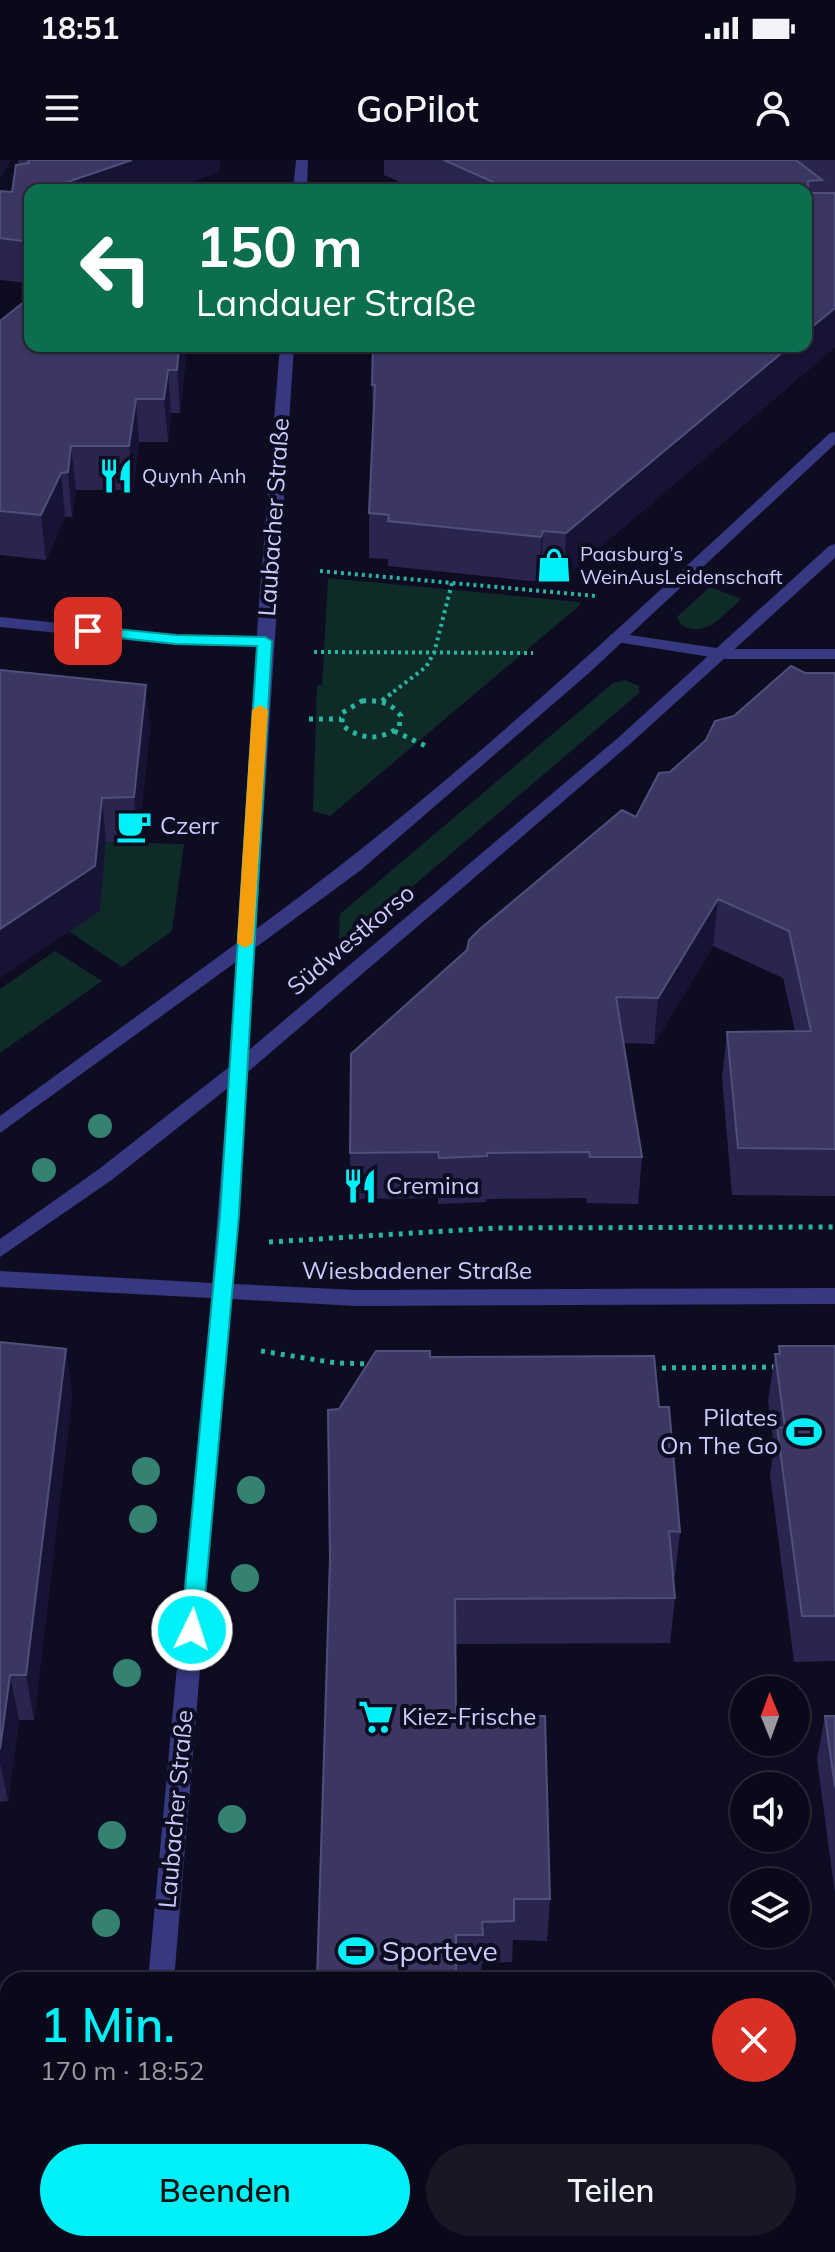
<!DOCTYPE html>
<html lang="de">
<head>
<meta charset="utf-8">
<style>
	:root { --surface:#0a0919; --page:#181726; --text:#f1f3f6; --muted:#999aa2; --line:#2a2a38; --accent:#00f0f7 }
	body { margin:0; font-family:Mulish,sans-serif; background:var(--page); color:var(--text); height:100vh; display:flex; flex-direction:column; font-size:30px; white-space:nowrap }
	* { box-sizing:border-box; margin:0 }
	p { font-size:26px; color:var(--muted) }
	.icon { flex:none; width:44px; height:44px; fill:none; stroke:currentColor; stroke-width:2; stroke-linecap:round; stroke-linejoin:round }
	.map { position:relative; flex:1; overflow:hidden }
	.sheet { position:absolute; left:0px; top:1812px; width:836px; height:280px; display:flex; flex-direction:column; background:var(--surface); border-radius:24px 24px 0 0; box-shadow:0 2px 6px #0004,0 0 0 2px var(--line) }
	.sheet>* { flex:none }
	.hud { position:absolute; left:24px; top:24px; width:788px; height:168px; border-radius:16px; box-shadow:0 2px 6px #0004,0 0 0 2px var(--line); background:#0b6e4f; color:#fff; overflow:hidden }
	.needle { width:52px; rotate:359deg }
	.controls { position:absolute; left:730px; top:1516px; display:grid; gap:16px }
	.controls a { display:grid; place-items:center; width:80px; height:80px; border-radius:50%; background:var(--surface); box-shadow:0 2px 6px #0004,0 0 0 2px var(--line); font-size:40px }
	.pin { position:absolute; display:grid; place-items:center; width:68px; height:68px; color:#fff; margin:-34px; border-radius:16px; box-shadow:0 4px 12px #0006 }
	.me { position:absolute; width:88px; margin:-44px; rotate:4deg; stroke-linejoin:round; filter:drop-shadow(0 0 6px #0008) }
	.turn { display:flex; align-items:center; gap:28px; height:168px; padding:0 40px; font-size:36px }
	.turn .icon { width:104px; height:104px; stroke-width:2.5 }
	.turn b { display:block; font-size:56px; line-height:68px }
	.round { display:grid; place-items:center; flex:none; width:84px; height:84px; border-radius:42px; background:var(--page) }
	.head { display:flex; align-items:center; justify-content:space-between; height:136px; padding:0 40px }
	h1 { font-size:48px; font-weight:600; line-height:60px; color:var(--accent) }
	.button { display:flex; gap:16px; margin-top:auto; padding:16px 40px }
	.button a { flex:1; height:92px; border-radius:48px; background:var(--accent); color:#111; font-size:32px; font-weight:600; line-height:92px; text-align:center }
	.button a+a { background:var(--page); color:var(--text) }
	.status { display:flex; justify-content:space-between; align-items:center; height:56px; padding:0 40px; background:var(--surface); direction:ltr }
	.status svg { height:22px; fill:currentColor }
	header { display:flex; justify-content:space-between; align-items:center; height:104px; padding:0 40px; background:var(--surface); font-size:36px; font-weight:600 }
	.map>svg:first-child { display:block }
</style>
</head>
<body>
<div class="status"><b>18:51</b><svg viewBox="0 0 49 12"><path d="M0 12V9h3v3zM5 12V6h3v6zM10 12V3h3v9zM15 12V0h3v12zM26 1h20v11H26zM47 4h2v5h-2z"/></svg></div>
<header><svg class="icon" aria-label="menu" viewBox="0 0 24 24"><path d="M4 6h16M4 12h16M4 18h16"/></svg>GoPilot<svg class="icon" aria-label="person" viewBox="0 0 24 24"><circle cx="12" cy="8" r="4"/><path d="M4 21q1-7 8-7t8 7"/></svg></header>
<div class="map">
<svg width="835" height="2092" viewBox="0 0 835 2092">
	<rect width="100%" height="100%" fill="#0e0c21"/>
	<!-- green -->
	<g fill="#0f2b28">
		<polygon points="328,418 580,442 580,445 330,656 313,651 317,525 322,525"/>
		<path d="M710 427 741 439C723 455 707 479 681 465L677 457Z"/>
		<polygon points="625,520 639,526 639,533 338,790 340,754 613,523"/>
		<polygon points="100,682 184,684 172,771 122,807 64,768"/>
		<polygon points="55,791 102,821 0,893 0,829"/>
	</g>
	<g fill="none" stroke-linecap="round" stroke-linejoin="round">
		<!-- path-far1 -->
		<g stroke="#2ab5a2" stroke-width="4" stroke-dasharray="3 4" stroke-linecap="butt">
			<polyline points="320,411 596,436"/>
			<polyline points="314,492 533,493"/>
			<polyline points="388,536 426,507 434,493 452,423"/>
		</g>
		<!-- path -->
		<g stroke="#2ab5a2" stroke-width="5" stroke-dasharray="4 6" stroke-linecap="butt">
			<path d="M362 541C378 540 391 542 401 556L399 567C380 581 360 580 342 565V553Z"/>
			<polyline points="382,541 391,534"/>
			<polyline points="309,559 341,559"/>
			<polyline points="394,571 426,586"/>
			<polyline points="269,1082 495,1068 835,1067"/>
			<polyline points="261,1191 336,1203 374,1204"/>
			<polyline points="652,1208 778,1207"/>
		</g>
		<!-- minor -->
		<g fill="#363881" fill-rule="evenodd">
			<polygon points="0,457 176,475 265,476 273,481 265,486 176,485 0,467"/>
			<polygon points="616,473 723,489 835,489 835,499 723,499 610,481 610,475"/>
		</g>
		<!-- tertiary -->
		<g fill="#363881" fill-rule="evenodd">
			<polygon points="296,0 308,0 307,30 293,30"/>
			<path d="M280 186H294L256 769C461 620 644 445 830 273L835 272V284L589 513 361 710 255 788 249 890 619 577 829 386 835 384V398L630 584 248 912 233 1124 356 1130 835 1128V1144L356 1146 231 1139 174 1820H148L211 1138 0 1127V1111L212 1123 228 928 113 1019 0 1097V1079L99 1009 229 907 236 802 0 973V956L237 783 259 443Z"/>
			<polygon points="136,2084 162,2084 163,2092 135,2092"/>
		</g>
	</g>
	<!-- trees -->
	<g fill="#358272">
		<circle cx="100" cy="966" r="12"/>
		<circle cx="44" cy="1010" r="12"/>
		<circle cx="146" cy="1311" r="14"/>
		<circle cx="251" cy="1330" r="14"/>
		<circle cx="143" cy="1359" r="14"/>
		<circle cx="245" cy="1418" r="14"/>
		<circle cx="127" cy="1513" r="14"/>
		<circle cx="232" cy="1659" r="14"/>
		<circle cx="112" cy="1675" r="14"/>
		<circle cx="106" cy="1763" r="14"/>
	</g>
	<!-- wall -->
	<g fill="#29254f">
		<polygon points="18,0 220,0 218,13 30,30 30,123 0,120 0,31 12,32 19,5"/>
		<polygon points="384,0 835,0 835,187 564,418 541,416 540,422 388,406 388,399 369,398 369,353 373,269 372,225 806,30 417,30 384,15"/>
		<polygon points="0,161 187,186 180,253 171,253 168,282 139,282 133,330 76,330 72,357 65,357 46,400 0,395"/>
		<polygon points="0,510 150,569 138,682 106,682 100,751"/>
		<polygon points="805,513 835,513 835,1036 732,1035 722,918 727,872 795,871 783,818 713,786 654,884 624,883 642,997 638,1044 587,1043 586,1038 486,1039 486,1042 438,1044 438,1038 351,1039 350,993 636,657 670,612 734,556"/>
		<polygon points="0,1182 66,1189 72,1236 34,1560 19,1560 8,1641 0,1642"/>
		<polygon points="779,1186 835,1186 835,1501 794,1502 770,1314 774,1288 768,1241 775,1194 778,1194"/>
		<polygon points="430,1197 659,1247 680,1372 675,1416 673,1416 675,1438 670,1483 455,1484 456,1555 550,1739 547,1781 513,1780 512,1802 482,1803 481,1816 456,1816 339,1249"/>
		<polygon points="825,1556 835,1556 835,1734 817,1599"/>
	</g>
	<!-- shaded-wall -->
	<g fill="#171335">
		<polygon points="0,0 11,0 0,19"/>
		<polygon points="132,0 220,0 218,13 168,30 44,30"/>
		<polygon points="835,148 835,187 564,418 566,373 790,186 806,186 806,172"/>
		<polygon points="179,186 187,186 180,253 177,210"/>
		<polygon points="168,210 171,253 168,282 164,239"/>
		<polygon points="136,239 139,282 133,330 129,286"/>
		<polygon points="71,286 76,330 72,357 68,312"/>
		<polygon points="61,313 65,357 46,400 41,355"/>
		<polygon points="543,371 541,416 540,422 541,377"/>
		<polygon points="146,525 150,569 138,682 134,637"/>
		<polygon points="102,638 106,682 100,751 0,818 0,769"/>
		<polygon points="718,739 713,786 654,884 658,838"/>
		<polygon points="66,1189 72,1236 34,1560 26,1515"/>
		<polygon points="10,1515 19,1560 8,1641 0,1603 0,1589"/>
	</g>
	<!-- building -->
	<g fill="#3b3762" stroke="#524e7b" stroke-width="2">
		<polygon points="28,0 132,0 44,30 30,30 30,82 0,78 0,31 12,32 16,5 29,3"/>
		<polygon points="444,0 796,0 822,20 808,21 808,33 835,33 835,148 806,172 806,30 511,30"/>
		<polygon points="30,137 30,186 179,186 177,210 168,210 164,239 136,239 129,286 71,286 68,312 61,313 41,355 0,351 0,161"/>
		<polygon points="373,186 790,186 566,373 543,371 541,377 388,361 389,355 369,353 375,225 372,225"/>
		<polygon points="791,506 805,513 835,513 835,989 738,988 727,872 811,871 789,771 718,739 658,838 616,837 642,997 590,997 589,992 487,993 487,996 439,998 438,992 350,993 351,894 467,790 469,780 480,769 622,650 636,657 659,613 670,612 706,580 715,561 734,556"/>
		<polygon points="0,510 146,525 134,637 102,638 95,706 0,769"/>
		<polygon points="0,1182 66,1189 26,1515 10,1515 0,1589"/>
		<polygon points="779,1186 835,1186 835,1456 802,1456 777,1267 785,1268 775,1194 780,1194"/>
		<polygon points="376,1191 430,1191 430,1197 654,1196 659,1247 669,1247 680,1372 669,1371 675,1438 455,1439 456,1555 545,1556 550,1739 514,1739 514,1761 482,1762 483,1775 456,1775 456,1820 317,1820 330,1399 328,1250 339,1249"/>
		<polygon points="825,1556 835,1556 835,1627"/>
		<polygon points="296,2084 699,2084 700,2092 296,2092"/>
	</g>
	<!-- route -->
	<polygon fill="#00f0f7" stroke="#009ca1" stroke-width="2" points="88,466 176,475 265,477 272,481 239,1055 202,1470 192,1479 181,1470 220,1055 257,486 176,484 83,474 83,468"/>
	<!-- slow -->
	<polygon fill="#f59e0b" points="260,545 268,550 253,783 245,788 237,783 252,550"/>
	<!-- icons -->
	<defs>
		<g id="restaurant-bare" transform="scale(2.76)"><path d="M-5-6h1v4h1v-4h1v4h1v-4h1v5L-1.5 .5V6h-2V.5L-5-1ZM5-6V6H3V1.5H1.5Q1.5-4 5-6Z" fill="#00f0f7" stroke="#0e0c21" stroke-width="2.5" paint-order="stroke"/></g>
		<g id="shop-bare" transform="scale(2.76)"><path d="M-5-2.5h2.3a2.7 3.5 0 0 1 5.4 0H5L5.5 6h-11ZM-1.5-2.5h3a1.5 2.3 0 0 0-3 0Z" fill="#00f0f7" stroke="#0e0c21" stroke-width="2.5" paint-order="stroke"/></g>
		<g id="cafe-bare" transform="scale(2.76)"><path d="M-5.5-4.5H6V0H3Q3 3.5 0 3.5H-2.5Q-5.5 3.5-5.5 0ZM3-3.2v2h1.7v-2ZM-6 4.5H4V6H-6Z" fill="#00f0f7" stroke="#0e0c21" stroke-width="2.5" paint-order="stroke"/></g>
		<g id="stadium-bare" transform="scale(2.76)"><path d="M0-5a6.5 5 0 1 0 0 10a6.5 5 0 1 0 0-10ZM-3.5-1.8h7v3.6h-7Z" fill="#00f0f7" stroke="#0e0c21" stroke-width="2.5" paint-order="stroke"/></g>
		<g id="supermarket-bare" transform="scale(2.76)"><path d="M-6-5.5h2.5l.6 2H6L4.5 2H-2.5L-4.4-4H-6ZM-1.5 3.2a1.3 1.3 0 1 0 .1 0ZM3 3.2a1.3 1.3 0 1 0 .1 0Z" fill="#00f0f7" stroke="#0e0c21" stroke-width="2.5" paint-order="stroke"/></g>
	</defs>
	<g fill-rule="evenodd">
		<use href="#restaurant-bare" x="116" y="316"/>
		<use href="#shop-bare" x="554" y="405"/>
		<use href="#cafe-bare" x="134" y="666"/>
		<use href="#restaurant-bare" x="360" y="1026"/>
		<use href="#stadium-bare" x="804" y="1272"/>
		<use href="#supermarket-bare" x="376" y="1557"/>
		<use href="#stadium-bare" x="356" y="1791"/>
	</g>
	<g text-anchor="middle" stroke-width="8" stroke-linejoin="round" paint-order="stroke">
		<!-- far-poi labels -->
		<g font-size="20" fill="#ceccff" stroke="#0e0c21" text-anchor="start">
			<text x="142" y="323">Quynh Anh</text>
			<text x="580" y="401">Paasburg’s<tspan x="580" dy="23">WeinAusLeidenschaft</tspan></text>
		</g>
		<!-- street labels -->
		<g font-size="24" fill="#ceccff" stroke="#0e0c21">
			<text transform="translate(274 357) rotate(-86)" y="8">Laubacher Straße</text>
			<text transform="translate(351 780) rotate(-40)" y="8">Südwestkorso</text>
			<text x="417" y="1119">Wiesbadener Straße</text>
			<text transform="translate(176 1649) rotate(-85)" y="8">Laubacher Straße</text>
		</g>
		<!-- poi labels -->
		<g font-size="24" fill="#ceccff" stroke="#0e0c21" text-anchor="start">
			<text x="160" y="674">Czerr</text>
			<text x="386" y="1034">Cremina</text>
			<text x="778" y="1266" text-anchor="end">Pilates<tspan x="778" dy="28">On The Go</tspan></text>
			<text x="402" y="1565">Kiez-Frische</text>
		</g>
		<!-- near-poi labels -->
		<g font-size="28" fill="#ceccff" stroke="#0e0c21" text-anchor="start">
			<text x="382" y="1801">Sporteve</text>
		</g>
	</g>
</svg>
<div class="controls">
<a><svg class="needle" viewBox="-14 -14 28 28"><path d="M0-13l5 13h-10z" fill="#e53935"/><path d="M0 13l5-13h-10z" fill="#999aa2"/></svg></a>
<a><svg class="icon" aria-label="sound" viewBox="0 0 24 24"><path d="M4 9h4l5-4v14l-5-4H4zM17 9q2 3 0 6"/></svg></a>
<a><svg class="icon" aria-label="layers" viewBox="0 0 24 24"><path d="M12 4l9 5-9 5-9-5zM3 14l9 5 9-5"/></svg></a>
</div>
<div class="pin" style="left:88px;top:471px;background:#d93025"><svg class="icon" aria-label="arrive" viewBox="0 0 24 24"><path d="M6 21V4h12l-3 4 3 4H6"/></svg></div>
<svg class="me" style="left:192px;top:1470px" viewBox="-20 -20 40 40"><circle r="17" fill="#00f0f7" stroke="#fff" stroke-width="3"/><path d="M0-11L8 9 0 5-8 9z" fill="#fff"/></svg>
<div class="hud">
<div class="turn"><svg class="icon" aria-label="left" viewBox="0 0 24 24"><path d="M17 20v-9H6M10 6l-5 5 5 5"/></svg><div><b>150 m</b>Landauer Straße</div></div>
</div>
<section class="sheet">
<div class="head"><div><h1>1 Min.</h1><p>170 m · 18:52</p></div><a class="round" style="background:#d93025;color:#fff"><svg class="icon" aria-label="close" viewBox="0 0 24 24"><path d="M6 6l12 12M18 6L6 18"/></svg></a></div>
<div class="button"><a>Beenden</a><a>Teilen</a></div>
</section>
</div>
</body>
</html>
